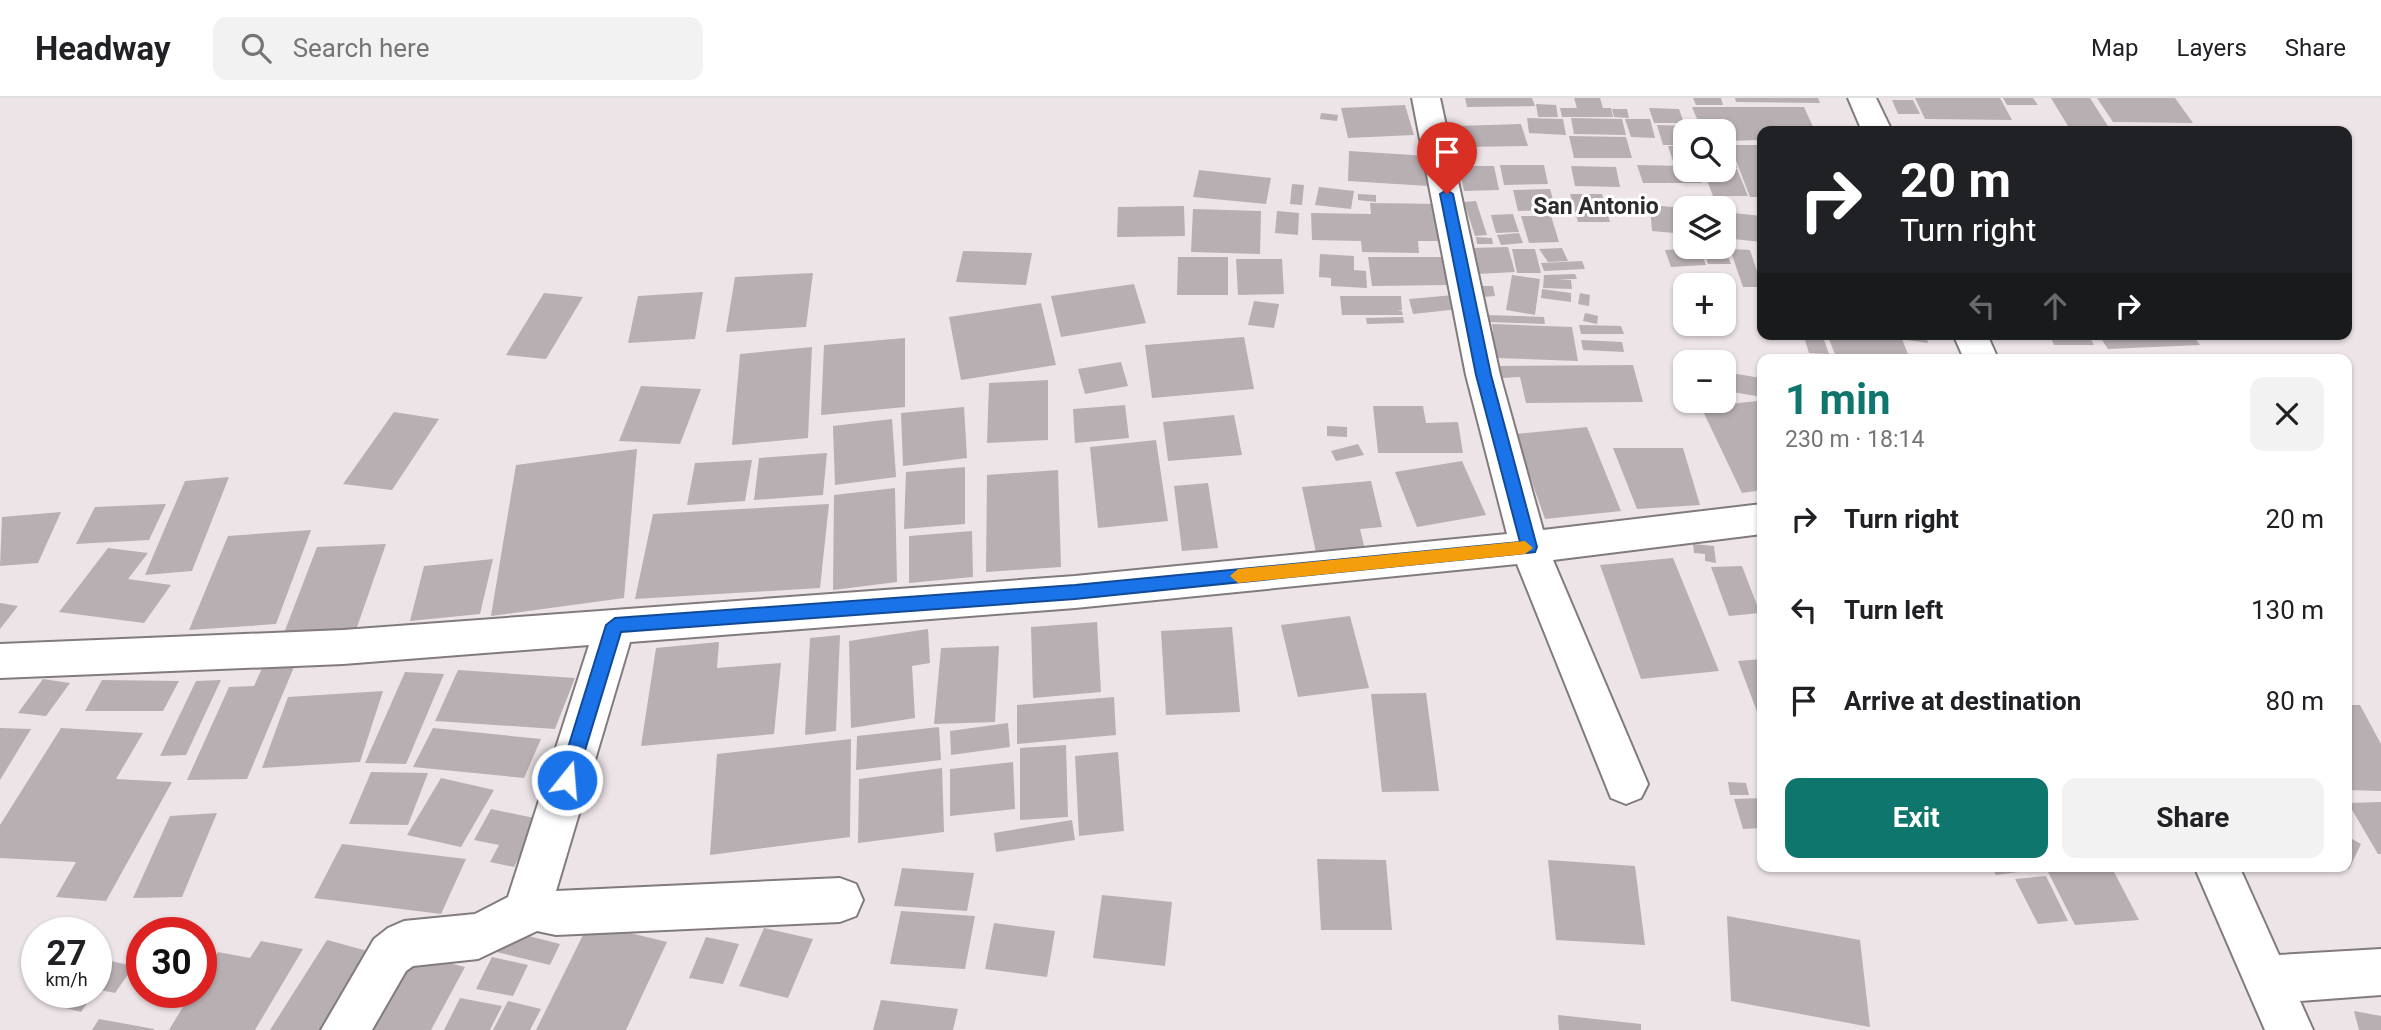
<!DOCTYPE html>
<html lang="en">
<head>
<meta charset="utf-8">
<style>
	:root { --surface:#fff; --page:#f2f2f2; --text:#202124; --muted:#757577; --line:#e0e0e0; --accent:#0f766e }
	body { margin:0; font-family:Roboto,sans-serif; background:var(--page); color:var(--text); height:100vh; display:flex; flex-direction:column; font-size:26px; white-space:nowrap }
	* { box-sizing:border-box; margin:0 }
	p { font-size:23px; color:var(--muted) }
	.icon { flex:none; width:38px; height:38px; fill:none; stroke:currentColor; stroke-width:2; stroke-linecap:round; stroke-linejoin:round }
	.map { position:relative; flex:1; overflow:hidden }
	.details { position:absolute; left:1757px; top:256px; width:595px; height:518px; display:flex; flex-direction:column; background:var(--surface); border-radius:14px; box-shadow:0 2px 5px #0004 }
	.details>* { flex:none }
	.banner { position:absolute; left:1757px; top:28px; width:595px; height:214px; border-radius:14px; box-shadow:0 2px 5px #0004; background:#202124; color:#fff; overflow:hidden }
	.tools { position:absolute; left:1673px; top:21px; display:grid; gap:14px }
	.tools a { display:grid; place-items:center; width:63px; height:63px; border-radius:14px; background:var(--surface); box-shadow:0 2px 5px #0004; font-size:35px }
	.speed { position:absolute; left:21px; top:819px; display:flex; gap:14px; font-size:35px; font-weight:700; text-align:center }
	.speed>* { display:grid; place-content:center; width:91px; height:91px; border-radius:50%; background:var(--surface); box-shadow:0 2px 5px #0004; line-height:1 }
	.speed small { font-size:18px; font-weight:400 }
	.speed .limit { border:10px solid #d22; background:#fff; color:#111 }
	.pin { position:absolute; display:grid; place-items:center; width:60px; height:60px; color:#fff; margin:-72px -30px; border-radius:50% 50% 50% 0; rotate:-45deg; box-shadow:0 0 7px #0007 }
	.pin .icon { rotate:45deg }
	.me { position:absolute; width:77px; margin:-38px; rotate:17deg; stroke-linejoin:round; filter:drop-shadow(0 0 5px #0008) }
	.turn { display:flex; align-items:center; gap:24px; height:147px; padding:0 28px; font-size:32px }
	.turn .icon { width:91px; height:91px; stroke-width:2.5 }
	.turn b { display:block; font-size:49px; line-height:60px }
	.lanes { display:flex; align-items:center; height:66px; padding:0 28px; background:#0003; justify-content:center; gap:35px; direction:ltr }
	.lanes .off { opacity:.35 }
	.round { display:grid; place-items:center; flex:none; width:74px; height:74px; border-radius:14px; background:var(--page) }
	.head { display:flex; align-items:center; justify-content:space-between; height:119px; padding:0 28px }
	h1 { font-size:42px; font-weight:700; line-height:52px; color:var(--accent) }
	.cta { display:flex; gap:14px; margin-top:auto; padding:14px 28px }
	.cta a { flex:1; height:80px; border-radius:14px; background:var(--accent); color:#fff; font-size:28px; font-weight:700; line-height:80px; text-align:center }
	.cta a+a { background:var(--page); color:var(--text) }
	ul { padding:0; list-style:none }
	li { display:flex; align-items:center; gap:21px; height:91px; padding:0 28px }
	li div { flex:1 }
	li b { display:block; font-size:26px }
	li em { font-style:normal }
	header { display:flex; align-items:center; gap:42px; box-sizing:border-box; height:98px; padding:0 35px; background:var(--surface); border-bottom:2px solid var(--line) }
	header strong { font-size:33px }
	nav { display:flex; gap:38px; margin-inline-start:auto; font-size:24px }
	.search { width:490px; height:63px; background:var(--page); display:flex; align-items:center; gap:18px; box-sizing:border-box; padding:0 24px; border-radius:14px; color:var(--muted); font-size:26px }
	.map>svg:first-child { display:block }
</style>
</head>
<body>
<header>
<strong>Headway</strong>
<div class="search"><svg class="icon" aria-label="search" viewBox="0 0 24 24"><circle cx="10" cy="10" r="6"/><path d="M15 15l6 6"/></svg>Search here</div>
<nav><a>Map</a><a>Layers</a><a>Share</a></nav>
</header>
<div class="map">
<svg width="2381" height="932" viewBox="0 0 2381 932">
	<rect width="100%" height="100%" fill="#ede4e7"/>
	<!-- building -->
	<g fill="#b8afb2">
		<polygon points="1465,0 1532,0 1535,8 1467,9"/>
		<polygon points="1574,0 1600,0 1603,10 1611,10 1613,19 1562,19 1560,10 1577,10"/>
		<polygon points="1693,0 1721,0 1723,7 1696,7"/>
		<polygon points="1735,0 1818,0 1820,5 1736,4"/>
		<polygon points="1915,0 2000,0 2012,22 1925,21"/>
		<polygon points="2003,0 2033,0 2038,7 2007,7"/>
		<polygon points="2051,0 2090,0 2111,33 2071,33"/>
		<polygon points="2097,0 2175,0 2193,25 2113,24"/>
		<polygon points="1892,2 1913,2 1920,16 1898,16"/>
		<polygon points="1536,6 1556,7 1558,19 1538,19"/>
		<polygon points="1405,7 1414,37 1348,40 1341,10"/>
		<polygon points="1692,9 1804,9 1815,33 1762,33 1762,42 1724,43 1724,33 1702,33"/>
		<polygon points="1649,10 1679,11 1684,25 1654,25"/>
		<polygon points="1612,11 1627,11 1629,20 1614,19"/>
		<polygon points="1321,15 1338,17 1337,23 1320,21"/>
		<polygon points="1527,20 1563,21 1566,37 1529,35"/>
		<polygon points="1571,20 1622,21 1626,37 1574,36"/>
		<polygon points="1625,21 1650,21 1655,40 1631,39"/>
		<polygon points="1521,26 1528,48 1463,49 1457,28"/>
		<polygon points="1657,27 1687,28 1685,47 1663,47"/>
		<polygon points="1569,38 1626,39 1632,60 1574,60"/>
		<polygon points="1724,47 1729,47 1737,70 1724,70"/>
		<polygon points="1730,47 1762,47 1762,99 1750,99"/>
		<polygon points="1668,48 1685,48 1685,66 1674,66"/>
		<polygon points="1349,53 1428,58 1428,88 1348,83"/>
		<polygon points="1500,67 1544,67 1548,86 1504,87"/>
		<polygon points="1637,67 1685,68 1685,72 1697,72 1702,85 1643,85"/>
		<polygon points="1459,68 1494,68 1499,92 1464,93"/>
		<polygon points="1571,68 1616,69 1620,89 1575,88"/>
		<polygon points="1737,71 1748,98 1713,98 1703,72"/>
		<polygon points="1199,72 1271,80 1266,106 1193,99"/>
		<polygon points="1292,86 1304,87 1302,107 1290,106"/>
		<polygon points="1319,89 1354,93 1351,111 1315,107"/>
		<polygon points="1550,91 1556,112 1518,113 1513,92"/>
		<polygon points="1358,96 1376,97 1376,104 1358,102"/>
		<polygon points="1570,96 1602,96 1610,124 1578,124"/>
		<polygon points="1476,103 1487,137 1475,138 1464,104"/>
		<polygon points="1370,105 1441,106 1445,143 1418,143 1419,155 1362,154 1361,143 1312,142 1311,115 1371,116"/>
		<polygon points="1650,107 1685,110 1685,136 1652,133"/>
		<polygon points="1184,108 1185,138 1117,139 1118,109"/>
		<polygon points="1193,111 1261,113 1260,156 1191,154"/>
		<polygon points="1277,113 1299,115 1298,137 1275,135"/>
		<polygon points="1724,114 1762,118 1762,144 1724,140"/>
		<polygon points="1513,116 1519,134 1496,135 1491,117"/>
		<polygon points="1521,118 1551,118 1559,144 1529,145"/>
		<polygon points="1519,135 1523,145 1501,147 1497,137"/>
		<polygon points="1476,139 1492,140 1493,146 1477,146"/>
		<polygon points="1508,149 1515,174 1478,176 1472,150"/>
		<polygon points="1562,150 1568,163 1548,164 1539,151"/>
		<polygon points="1699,150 1706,167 1671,169 1665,152"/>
		<polygon points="1512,151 1535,151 1541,175 1517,175"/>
		<polygon points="1703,151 1725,151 1731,166 1708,166"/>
		<polygon points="1730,151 1750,152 1762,189 1743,189"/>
		<polygon points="963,153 1032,155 1026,187 956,184"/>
		<polygon points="1320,156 1354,158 1354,172 1366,173 1367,190 1331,188 1331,180 1319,179"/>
		<polygon points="1178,159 1228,159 1228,197 1177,197"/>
		<polygon points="1368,159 1444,159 1449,187 1372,188"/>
		<polygon points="1236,161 1282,161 1284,196 1238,197"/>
		<polygon points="1582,163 1585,171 1544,173 1541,165"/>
		<polygon points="813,175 806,229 726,234 735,179"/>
		<polygon points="1575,176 1577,181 1558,181 1571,182 1572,191 1543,190 1544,177"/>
		<polygon points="1512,177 1540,181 1535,217 1506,212"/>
		<polygon points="1134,186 1146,225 1061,239 1051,198"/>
		<polygon points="1482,188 1493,188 1495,198 1483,199"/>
		<polygon points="1542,191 1571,195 1571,204 1541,200"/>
		<polygon points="703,194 695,241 628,245 638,198"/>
		<polygon points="544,195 583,199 546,261 506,257"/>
		<polygon points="1580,195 1590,197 1589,208 1578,206"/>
		<polygon points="1454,197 1459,211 1413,216 1409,201"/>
		<polygon points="1340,198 1401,198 1402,212 1397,212 1402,213 1403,217 1342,217"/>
		<polygon points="1254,203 1279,206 1274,230 1248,227"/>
		<polygon points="1041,205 1056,267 961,282 949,219"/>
		<polygon points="1585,215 1598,218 1597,226 1583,223"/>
		<polygon points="1487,217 1544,219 1545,226 1488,224"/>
		<polygon points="1403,219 1404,225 1367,226 1366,220"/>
		<polygon points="1492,226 1572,229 1578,263 1496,260"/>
		<polygon points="1579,227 1621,228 1624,236 1581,236"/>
		<polygon points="1803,236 1822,236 1829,256 1809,255"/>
		<polygon points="1827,236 1900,236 1910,261 1836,259"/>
		<polygon points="1907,236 1926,236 1928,245 1907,242"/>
		<polygon points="2049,236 2088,236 2094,247 2054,247"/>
		<polygon points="2098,236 2163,236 2166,241 2179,241 2178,236 2192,236 2200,247 2108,251"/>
		<polygon points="1244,239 1254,291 1152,300 1145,247"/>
		<polygon points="905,240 905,309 821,317 824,247"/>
		<polygon points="1581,242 1622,244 1624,254 1583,252"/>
		<polygon points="812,249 808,340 732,347 740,256"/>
		<polygon points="2181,256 2207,256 2210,261 2184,261"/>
		<polygon points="1121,264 1128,288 1085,296 1078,271"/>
		<polygon points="1633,267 1643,304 1526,305 1520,279 1501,280 1499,268"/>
		<polygon points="1731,275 1761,280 1762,299 1732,294"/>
		<polygon points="1048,282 1048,342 987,345 989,285"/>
		<polygon points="641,288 701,291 680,346 619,343"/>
		<polygon points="1757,303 1762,314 1762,392 1742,395 1701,309"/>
		<polygon points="1125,307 1129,340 1075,345 1073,311"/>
		<polygon points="1373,308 1423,308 1426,325 1458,324 1463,355 1378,355"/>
		<polygon points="964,309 967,360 903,368 901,315"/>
		<polygon points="394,314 439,321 392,392 343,386"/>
		<polygon points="1234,317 1242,357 1168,363 1163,324"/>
		<polygon points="892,321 896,379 835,387 833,328"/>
		<polygon points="1327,328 1347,329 1347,339 1327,338"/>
		<polygon points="1587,329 1621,413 1545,421 1515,336"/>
		<polygon points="1156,342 1168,423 1098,430 1090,349"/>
		<polygon points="1358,346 1364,357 1336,363 1331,353"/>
		<polygon points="1613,350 1683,350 1700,407 1637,411"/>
		<polygon points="637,351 624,500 491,518 516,367"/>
		<polygon points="827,355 823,397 754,402 759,360"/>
		<polygon points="752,362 745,403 687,407 695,365"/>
		<polygon points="1462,363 1486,417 1417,429 1395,374"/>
		<polygon points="965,369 965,426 904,431 906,374"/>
		<polygon points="1058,372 1061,469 986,474 987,377"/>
		<polygon points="229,379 192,473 145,477 185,383"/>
		<polygon points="1371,383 1382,429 1360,431 1367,460 1318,464 1302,389"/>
		<polygon points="1208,385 1218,450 1182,453 1174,388"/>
		<polygon points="895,390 897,484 833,492 834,397"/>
		<polygon points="166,406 149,442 76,446 95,409"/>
		<polygon points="829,406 820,490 635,501 653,416"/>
		<polygon points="61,414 38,465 0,468 2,419"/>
		<polygon points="311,432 276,526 189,532 228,438"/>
		<polygon points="972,433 973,479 909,485 909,438"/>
		<polygon points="386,446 356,532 284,535 317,449"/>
		<polygon points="1693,446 1714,448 1716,465 1705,463 1705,456 1694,455"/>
		<polygon points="108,450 148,455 128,481 171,487 144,525 59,514"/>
		<polygon points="1673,460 1719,573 1641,581 1600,467"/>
		<polygon points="493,461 480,516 410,523 424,468"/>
		<polygon points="1742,468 1760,515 1729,518 1711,469"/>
		<polygon points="0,505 18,508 0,531"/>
		<polygon points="1350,518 1369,590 1298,599 1281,527"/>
		<polygon points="1097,524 1101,594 1033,600 1031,529"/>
		<polygon points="1232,529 1240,614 1166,617 1161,533"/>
		<polygon points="928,531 930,565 912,568 915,620 851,630 849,543"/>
		<polygon points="840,537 836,633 805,637 810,540"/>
		<polygon points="719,544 717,570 781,565 774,636 641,648 656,550"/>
		<polygon points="999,548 995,624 934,626 941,550"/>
		<polygon points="1762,561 1762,627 1738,563"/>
		<polygon points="294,569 247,681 187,682 229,589 254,588 262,570"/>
		<polygon points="458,572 575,580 555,631 435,623"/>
		<polygon points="405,574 444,576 406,666 365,665"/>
		<polygon points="43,581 70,585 46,618 18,615"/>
		<polygon points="102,582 179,583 163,613 85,613"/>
		<polygon points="221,582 186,657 160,658 196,583"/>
		<polygon points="383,593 360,664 262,670 288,599"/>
		<polygon points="1426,595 1439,693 1382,694 1371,596"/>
		<polygon points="1114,599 1116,637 1017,646 1017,607"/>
		<polygon points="2347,607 2360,607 2381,646 2381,693 2347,692"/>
		<polygon points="1008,625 1010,649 951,657 950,633"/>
		<polygon points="939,629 941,662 856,672 857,638"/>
		<polygon points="0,630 31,631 0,682"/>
		<polygon points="61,630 143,635 116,681 172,684 106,803 56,799 76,764 0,760 0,727"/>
		<polygon points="433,630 541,641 524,680 413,669"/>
		<polygon points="851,641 850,739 710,757 717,656"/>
		<polygon points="1066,647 1068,719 1020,722 1020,650"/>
		<polygon points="1118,654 1124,733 1079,738 1075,658"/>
		<polygon points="1013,664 1015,711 950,718 950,671"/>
		<polygon points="942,670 944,734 858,745 859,681"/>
		<polygon points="371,674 428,675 408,727 349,726"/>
		<polygon points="441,680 494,692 461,749 407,737"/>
		<polygon points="1728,684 1746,685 1749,697 1730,697"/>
		<polygon points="1762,700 1762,730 1743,731 1734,701"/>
		<polygon points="2381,704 2381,756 2378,756 2348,705"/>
		<polygon points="491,711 539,721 514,769 490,764 499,747 474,742"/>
		<polygon points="217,715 182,799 133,800 170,718"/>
		<polygon points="1072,722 1075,742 996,754 994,735"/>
		<polygon points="2347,738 2361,746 2349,771 2347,770"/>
		<polygon points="342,746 466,761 441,816 314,800"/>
		<polygon points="1317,761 1386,762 1392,832 1321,832"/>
		<polygon points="1548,762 1635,768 1645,847 1556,842"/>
		<polygon points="1991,768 2048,768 2049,770 1996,777"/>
		<polygon points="2111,768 2139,822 2075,827 2047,772"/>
		<polygon points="902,770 974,775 967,813 894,808"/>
		<polygon points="2046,778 2068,823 2038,826 2015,781"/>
		<polygon points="1102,797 1172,804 1165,868 1093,860"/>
		<polygon points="901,813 975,818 965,871 890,866"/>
		<polygon points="1727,818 1860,842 1870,929 1731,903"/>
		<polygon points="589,825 667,844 626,932 536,932"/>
		<polygon points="994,825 1055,833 1047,879 985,871"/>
		<polygon points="764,830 813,841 788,900 739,888"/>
		<polygon points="509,833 560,846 550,867 497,854"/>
		<polygon points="706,839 739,846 723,886 689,880"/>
		<polygon points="327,842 375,855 329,932 270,932"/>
		<polygon points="261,843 303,851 255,932 169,932 192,894 201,894 201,880 218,854 250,860"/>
		<polygon points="404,854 465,869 431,932 359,932"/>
		<polygon points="492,859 528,867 513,898 476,891"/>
		<polygon points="96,860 134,868 115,895 96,891"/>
		<polygon points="63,894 95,894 81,914 54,907"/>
		<polygon points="460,900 502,908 490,932 444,932"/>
		<polygon points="881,902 958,911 953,932 873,932"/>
		<polygon points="508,903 541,911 530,932 493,932"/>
		<polygon points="2354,913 2381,918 2381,932 2359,932"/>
		<polygon points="1558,917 1641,926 1641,932 1559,932"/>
		<polygon points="99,921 154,931 154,932 92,932"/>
	</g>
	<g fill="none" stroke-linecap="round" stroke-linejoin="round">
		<!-- minor casing -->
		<g stroke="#827a7c" stroke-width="4">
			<g id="minor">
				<polygon points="1412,0 1440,0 1500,277 1543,432 1762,406 1762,436 1553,462 1648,686 1641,700 1626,706 1611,700 1517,466 1075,510 630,544 556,793 840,780 856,786 863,802 856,818 840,824 556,837 537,833 478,861 413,868 406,873 372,932 321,932 374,841 388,830 404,823 475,816 508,799 589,547 343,566 0,580 0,546 343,532 1075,478 1507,436 1466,277"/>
				<polygon points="1848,0 1876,0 1892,33 1862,33"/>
				<polygon points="1953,236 1987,236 1998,261 1964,261"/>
				<polygon points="2194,768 2239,768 2279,857 2381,851 2381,897 2300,903 2313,932 2265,932"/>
			</g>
		</g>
		<!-- minor -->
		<use href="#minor" fill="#fff" fill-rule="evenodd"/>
	</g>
	<!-- route -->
	<polygon fill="#1a73e8" stroke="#114b97" stroke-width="2" points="1447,92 1453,96 1491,277 1537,449 1535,454 1075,501 621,534 576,682 573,688 561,688 558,682 606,527 615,520 1075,487 1520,444 1476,277 1440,96"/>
	<!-- slow -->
	<polygon fill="#f59e0b" points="1525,443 1533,450 1525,456 1238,485 1230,478 1238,471"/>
	<g text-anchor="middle" stroke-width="6" stroke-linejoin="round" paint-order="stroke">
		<!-- quarter labels -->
		<g font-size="23" font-weight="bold" fill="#2e2b2c" stroke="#fff">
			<text x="1596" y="116">San Antonio</text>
		</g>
	</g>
</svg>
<div class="tools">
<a><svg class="icon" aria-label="search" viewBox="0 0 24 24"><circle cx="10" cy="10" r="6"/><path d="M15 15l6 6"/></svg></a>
<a><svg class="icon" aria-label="layers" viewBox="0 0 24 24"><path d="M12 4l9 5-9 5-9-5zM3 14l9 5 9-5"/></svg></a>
<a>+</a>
<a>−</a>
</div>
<div class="speed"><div>27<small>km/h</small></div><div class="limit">30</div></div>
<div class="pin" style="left:1447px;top:96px;background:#d93025"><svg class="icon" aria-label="arrive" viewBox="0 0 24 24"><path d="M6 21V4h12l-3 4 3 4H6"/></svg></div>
<svg class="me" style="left:567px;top:682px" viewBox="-20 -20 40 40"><circle r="17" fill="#1a73e8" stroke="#fff" stroke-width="3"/><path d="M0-11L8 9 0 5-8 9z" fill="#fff"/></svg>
<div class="banner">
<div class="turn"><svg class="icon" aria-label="right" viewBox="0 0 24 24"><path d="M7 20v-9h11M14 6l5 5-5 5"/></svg><div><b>20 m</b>Turn right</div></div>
<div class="lanes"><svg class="icon off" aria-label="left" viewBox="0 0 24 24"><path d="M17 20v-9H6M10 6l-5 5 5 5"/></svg><svg class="icon off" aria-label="ahead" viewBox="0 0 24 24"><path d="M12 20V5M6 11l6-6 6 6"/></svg><svg class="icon" aria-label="right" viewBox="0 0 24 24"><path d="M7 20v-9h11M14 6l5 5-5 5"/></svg></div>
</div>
<section class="details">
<div class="head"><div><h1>1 min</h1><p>230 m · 18:14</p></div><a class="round"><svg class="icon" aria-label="close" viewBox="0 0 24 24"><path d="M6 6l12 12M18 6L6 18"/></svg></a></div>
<ul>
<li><svg class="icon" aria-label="right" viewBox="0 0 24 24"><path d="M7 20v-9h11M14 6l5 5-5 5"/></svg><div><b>Turn right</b></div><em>20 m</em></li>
<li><svg class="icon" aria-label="left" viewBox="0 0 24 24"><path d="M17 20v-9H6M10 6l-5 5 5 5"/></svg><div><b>Turn left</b></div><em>130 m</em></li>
<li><svg class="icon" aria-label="arrive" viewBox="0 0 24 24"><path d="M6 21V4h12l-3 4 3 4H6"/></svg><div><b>Arrive at destination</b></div><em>80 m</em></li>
</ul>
<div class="cta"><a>Exit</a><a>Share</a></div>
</section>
</div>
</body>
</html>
